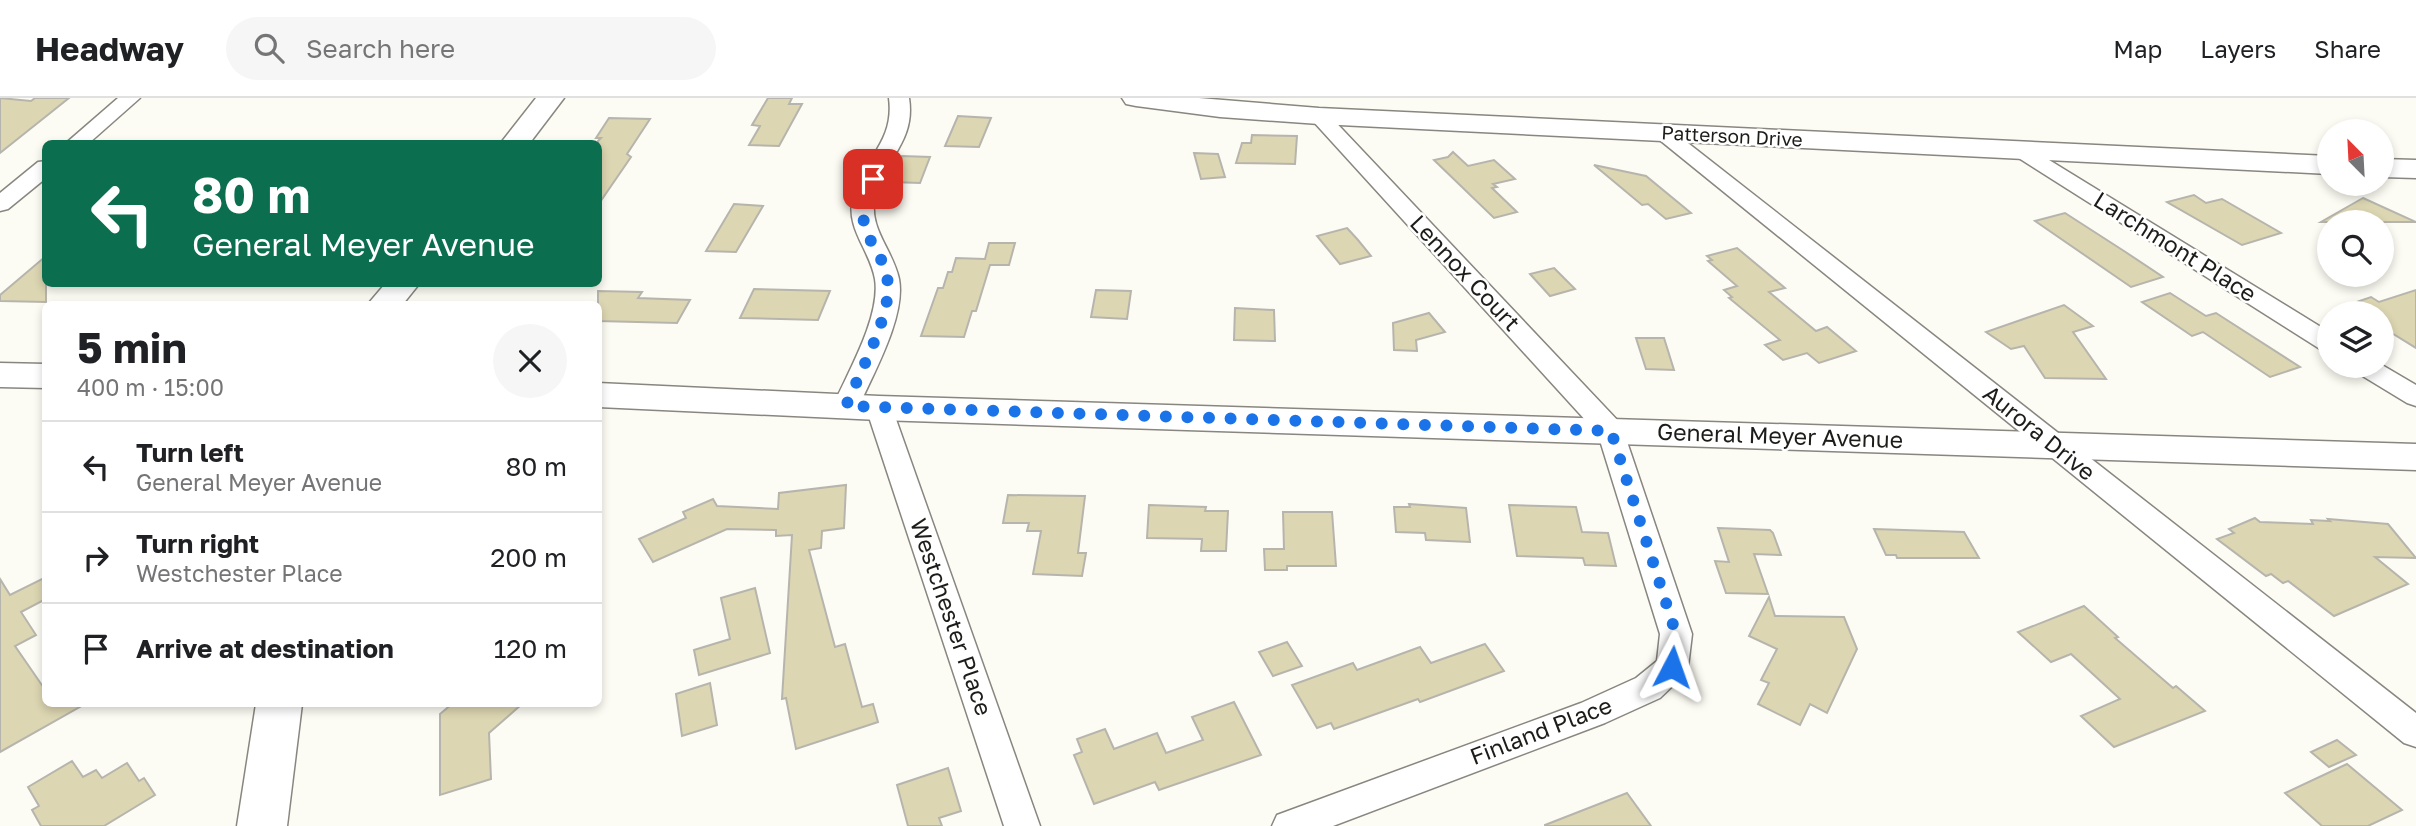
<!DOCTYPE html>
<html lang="en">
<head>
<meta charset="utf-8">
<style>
	:root { --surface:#fff; --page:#f6f6f6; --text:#202124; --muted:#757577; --line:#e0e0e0 }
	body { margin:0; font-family:"Golos Text",sans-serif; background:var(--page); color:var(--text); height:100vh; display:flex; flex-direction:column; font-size:26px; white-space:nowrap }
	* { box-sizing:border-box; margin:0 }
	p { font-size:23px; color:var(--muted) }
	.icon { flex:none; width:38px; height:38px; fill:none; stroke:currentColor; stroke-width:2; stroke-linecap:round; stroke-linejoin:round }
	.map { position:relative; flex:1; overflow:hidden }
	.side { position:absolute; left:42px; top:203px; width:560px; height:406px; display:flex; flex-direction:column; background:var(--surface); border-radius:10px; box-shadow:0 4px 10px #0003 }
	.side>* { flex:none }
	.hud { position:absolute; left:42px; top:42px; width:560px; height:147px; border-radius:10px; box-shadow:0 4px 10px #0003; background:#0b6e4f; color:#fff; overflow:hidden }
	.needle { width:46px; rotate:336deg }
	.buttons { position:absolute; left:2317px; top:21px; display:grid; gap:14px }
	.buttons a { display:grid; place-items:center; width:77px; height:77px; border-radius:50%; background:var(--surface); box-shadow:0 4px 10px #0003; font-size:35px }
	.pin { position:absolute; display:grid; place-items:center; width:60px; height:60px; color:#fff; margin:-30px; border-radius:14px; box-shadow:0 4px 10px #0006 }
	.me { position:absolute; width:77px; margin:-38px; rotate:4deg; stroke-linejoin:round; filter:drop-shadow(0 0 5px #0008) }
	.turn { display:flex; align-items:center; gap:24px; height:147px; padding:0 35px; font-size:32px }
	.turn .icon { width:91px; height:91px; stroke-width:2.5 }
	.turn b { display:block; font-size:49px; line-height:60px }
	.round { display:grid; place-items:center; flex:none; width:74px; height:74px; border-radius:37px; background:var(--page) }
	.overview { display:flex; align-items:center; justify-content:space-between; height:119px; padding:0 35px }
	h1 { font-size:42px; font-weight:700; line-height:52px }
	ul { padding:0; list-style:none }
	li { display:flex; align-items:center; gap:21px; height:91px; padding:0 35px; border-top:2px solid var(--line) }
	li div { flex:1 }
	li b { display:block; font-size:26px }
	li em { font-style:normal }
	header { display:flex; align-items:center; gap:42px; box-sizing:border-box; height:98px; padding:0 35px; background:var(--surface); border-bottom:2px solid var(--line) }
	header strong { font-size:33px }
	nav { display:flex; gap:38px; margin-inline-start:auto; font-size:24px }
	.search { width:490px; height:63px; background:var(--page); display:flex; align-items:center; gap:18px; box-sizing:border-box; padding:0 24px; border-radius:38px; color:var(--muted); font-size:26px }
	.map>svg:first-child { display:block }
</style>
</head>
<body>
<header>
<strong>Headway</strong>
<div class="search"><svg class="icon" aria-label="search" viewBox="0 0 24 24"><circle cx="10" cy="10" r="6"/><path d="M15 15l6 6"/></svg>Search here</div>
<nav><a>Map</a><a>Layers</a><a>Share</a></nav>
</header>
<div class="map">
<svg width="2416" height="728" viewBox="0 0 2416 728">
	<rect width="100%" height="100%" fill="#fdfcf4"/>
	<!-- building -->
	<g fill="#ddd6b2" stroke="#b6b5ad" stroke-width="2">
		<polygon points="0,0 31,3 35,0 69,0 0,55"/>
		<polygon points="768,0 792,0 789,6 802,6 779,48 749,47 760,28 752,27"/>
		<polygon points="958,18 991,20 979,49 945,48"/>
		<polygon points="609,20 650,21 627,56 631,59 598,107 598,43 601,40 596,40"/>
		<polygon points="1252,37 1297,38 1295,66 1236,65 1242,45 1251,45"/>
		<polygon points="1453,54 1468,68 1494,62 1515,81 1493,86 1497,89 1492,90 1517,114 1494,120 1434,62 1448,59"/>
		<polygon points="1194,55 1218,56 1225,79 1201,81"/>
		<polygon points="902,58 930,59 920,85 891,84"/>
		<polygon points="1594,67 1646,78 1691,115 1666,121 1648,106 1642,107"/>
		<polygon points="2194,97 2206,105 2222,101 2281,135 2242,147 2167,104"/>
		<polygon points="2363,100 2416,124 2321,124"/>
		<polygon points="734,106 763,108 736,154 706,153"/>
		<polygon points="2065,115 2124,153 2163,179 2131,189 2035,123"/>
		<polygon points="1347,130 1358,142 1371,158 1340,166 1317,138"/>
		<polygon points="989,145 1015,145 1009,167 990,167 976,213 972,213 964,239 921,238 938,190 943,190 948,174 952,174 956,160 985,161"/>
		<polygon points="1737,150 1785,190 1769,194 1816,233 1827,229 1856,253 1819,265 1807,255 1783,262 1765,247 1780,242 1729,200 1732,199 1724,192 1737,188 1708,163 1712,162 1707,158"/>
		<polygon points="46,158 46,204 0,203 0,197"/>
		<polygon points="1554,170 1575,191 1550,198 1530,176"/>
		<polygon points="754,191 830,193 818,222 740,220"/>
		<polygon points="1096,192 1131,193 1127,221 1091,219"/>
		<polygon points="2416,192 2416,250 2382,229 2382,215 2358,215 2345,208 2371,199 2379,204"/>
		<polygon points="598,193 642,194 638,200 690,202 677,225 598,223"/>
		<polygon points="2170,195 2206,218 2216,215 2300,269 2270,279 2203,234 2192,238 2142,204"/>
		<polygon points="2064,207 2093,228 2073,234 2106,281 2045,280 2024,248 2011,251 1986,234"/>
		<polygon points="1235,210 1274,212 1275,243 1234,242"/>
		<polygon points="1429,215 1445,234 1416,242 1417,253 1394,252 1393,225"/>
		<polygon points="1636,240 1664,240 1674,272 1646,271"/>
		<polygon points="846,387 844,430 822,433 821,450 809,452 835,549 845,546 862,609 873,606 878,624 796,651 786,600 782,601 792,437 776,438 776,432 727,431 653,464 639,441 686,420 683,414 713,401 717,408 778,411 779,395"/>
		<polygon points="1008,397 1085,398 1078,455 1086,455 1082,478 1033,476 1041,433 1027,433 1029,425 1003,425"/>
		<polygon points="1409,406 1466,410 1470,444 1426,442 1425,435 1396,434 1394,409 1410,409"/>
		<polygon points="1149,407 1206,409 1205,413 1228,413 1226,453 1201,453 1202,441 1147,440"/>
		<polygon points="1509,407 1576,409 1582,434 1608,435 1616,468 1585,467 1583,460 1517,458"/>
		<polygon points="1283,414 1332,414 1336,468 1287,468 1287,472 1265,472 1264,451 1284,451"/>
		<polygon points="2255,420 2260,424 2313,426 2311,422 2330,423 2328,421 2388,426 2416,460 2375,459 2408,486 2334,518 2288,483 2283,485 2271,476 2266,478 2217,441 2234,435 2229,431"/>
		<polygon points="1718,430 1770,432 1773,435 1781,457 1754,456 1768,496 1726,495 1715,463 1729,464"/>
		<polygon points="1874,431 1964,434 1979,460 1897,460 1896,457 1886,457"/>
		<polygon points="46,479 46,501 21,514 36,537 15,548 46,593 46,606 85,606 0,654 0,481 10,497"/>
		<polygon points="755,490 770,555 699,577 694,552 730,541 721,500"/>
		<polygon points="1769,499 1775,518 1844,519 1857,551 1827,615 1810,606 1800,627 1758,606 1769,585 1761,582 1777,551 1749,538"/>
		<polygon points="2084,508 2118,539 2115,540 2173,590 2176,588 2205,613 2114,649 2081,618 2120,601 2071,556 2051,564 2018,534"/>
		<polygon points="1287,544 1302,568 1273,578 1259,554"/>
		<polygon points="1485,546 1504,573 1420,604 1418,601 1334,631 1331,625 1317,630 1292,587 1353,565 1357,572 1420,549 1431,565"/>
		<polygon points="710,585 717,627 682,638 676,596"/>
		<polygon points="1234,604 1261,657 1159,692 1155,684 1094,706 1074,657 1082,654 1077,641 1105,631 1114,651 1157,635 1166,655 1203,642 1192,619"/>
		<polygon points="452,606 522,606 489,635 491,681 440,697 440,616"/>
		<polygon points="2337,642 2356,657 2329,669 2311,654"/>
		<polygon points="72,663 83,679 96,672 102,680 127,665 139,683 144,680 155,697 104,728 41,728 32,712 39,708 28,689"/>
		<polygon points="2347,666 2402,712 2368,728 2322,728 2285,695"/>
		<polygon points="948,670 961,713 939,720 942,728 908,728 897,687"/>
		<polygon points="1627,695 1651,728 1545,728 1545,727"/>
	</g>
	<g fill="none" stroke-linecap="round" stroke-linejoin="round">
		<!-- street casing -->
		<g stroke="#88867f" stroke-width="3">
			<g id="street">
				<polygon points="118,0 140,0 88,46 65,46"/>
				<path d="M889 0H909C916 44 884 61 875 100 868 130 893 152 899 181 906 218 874 274 859 308L855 314 846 317 837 314 833 308C848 274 881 218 875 181 870 152 845 130 853 99 863 61 895 44 889 0Z"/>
				<polygon points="1319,12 1326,14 1621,326 1692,536 1688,569 1683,578 1660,600 1605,625 1333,728 1272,728 1277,717 1581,605 1636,580 1657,563 1660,536 1598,336 1312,22 1309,18 1312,14"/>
				<polygon points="1663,29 1670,31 2416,615 2416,649 2404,645 1656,39 1653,35 1656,31"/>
				<polygon points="2021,47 2028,49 2329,234 2329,253 2320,251 2014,57 2010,53 2014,49"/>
				<polygon points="46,63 46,80 8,111 0,113 0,95 38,64"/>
				<polygon points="2382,267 2416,287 2416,308 2407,305 2356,274 2352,268"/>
				<polygon points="879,301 888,304 892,310 1040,728 1004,728 866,310 870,304"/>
			</g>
		</g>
		<!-- secondary casing -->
		<g stroke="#88867f" stroke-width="3">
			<g id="secondary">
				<polygon points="536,0 564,0 529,46 500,46"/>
				<polygon points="1122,0 1199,0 1319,10 2329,58 2329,76 1319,26 1220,19 1136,8 1126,6"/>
				<polygon points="2382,61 2416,62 2416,80 2382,79"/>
				<polygon points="385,186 419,186 403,206 368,206"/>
				<polygon points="0,265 46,266 46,290 0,289"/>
				<polygon points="598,285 879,298 2416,346 2416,372 879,322 598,309"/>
				<polygon points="256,606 302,606 287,728 237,728"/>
			</g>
		</g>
		<!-- street -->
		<use href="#street" fill="#fff" fill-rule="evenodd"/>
		<!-- secondary -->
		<use href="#secondary" fill="#fff" fill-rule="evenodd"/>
	</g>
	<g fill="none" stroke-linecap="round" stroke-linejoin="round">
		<!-- route -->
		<path stroke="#1a73e8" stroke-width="12" stroke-dasharray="0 21.6" d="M873 81C844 140 889 146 888 192 887 225 859 276 846 308L1611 333 1676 536 1672 569"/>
	</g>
	<g text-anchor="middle" stroke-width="5" stroke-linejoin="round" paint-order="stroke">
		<!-- far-street labels -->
		<g font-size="19" fill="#1c1c19" stroke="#fff">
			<text transform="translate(1732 38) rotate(3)" y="7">Patterson Drive</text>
		</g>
		<!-- street labels -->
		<g font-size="23" fill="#1c1c19" stroke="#fff">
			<text transform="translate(2175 149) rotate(32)" y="8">Larchmont Place</text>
			<text transform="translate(1465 175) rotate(47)" y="8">Lennox Court</text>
			<text transform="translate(2039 335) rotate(39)" y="8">Aurora Drive</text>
			<text transform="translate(1780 338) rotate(2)" y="8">General Meyer Avenue</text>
			<text transform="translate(951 519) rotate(71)" y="8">Westchester Place</text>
			<text transform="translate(1541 633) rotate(-21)" y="8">Finland Place</text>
		</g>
	</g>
</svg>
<div class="buttons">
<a><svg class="needle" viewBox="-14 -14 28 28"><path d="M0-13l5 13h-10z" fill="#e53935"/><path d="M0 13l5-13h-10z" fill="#757577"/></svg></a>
<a><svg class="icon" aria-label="search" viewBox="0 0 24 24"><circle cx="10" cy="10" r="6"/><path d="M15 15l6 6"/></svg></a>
<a><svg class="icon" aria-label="layers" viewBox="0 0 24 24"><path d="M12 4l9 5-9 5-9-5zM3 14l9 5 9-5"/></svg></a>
</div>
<div class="pin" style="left:873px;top:81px;background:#d93025"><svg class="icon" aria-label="arrive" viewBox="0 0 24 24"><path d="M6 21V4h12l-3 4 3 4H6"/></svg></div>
<svg class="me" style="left:1672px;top:569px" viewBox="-20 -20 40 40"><path d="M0-17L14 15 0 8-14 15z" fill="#1a73e8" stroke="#fff" stroke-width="4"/></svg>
<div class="hud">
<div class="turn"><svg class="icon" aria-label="left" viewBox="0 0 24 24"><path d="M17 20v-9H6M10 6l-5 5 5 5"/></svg><div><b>80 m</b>General Meyer Avenue</div></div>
</div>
<section class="side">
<div class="overview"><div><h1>5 min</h1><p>400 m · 15:00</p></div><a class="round"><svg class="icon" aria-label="close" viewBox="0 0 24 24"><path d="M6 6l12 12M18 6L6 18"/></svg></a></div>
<ul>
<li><svg class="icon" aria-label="left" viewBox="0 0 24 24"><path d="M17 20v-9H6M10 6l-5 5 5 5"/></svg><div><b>Turn left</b><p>General Meyer Avenue</p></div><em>80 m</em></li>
<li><svg class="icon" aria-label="right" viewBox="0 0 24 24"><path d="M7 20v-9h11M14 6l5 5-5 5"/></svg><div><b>Turn right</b><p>Westchester Place</p></div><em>200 m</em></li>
<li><svg class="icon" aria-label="arrive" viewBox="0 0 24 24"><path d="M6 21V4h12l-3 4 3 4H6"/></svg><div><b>Arrive at destination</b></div><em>120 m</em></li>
</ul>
</section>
</div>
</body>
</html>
